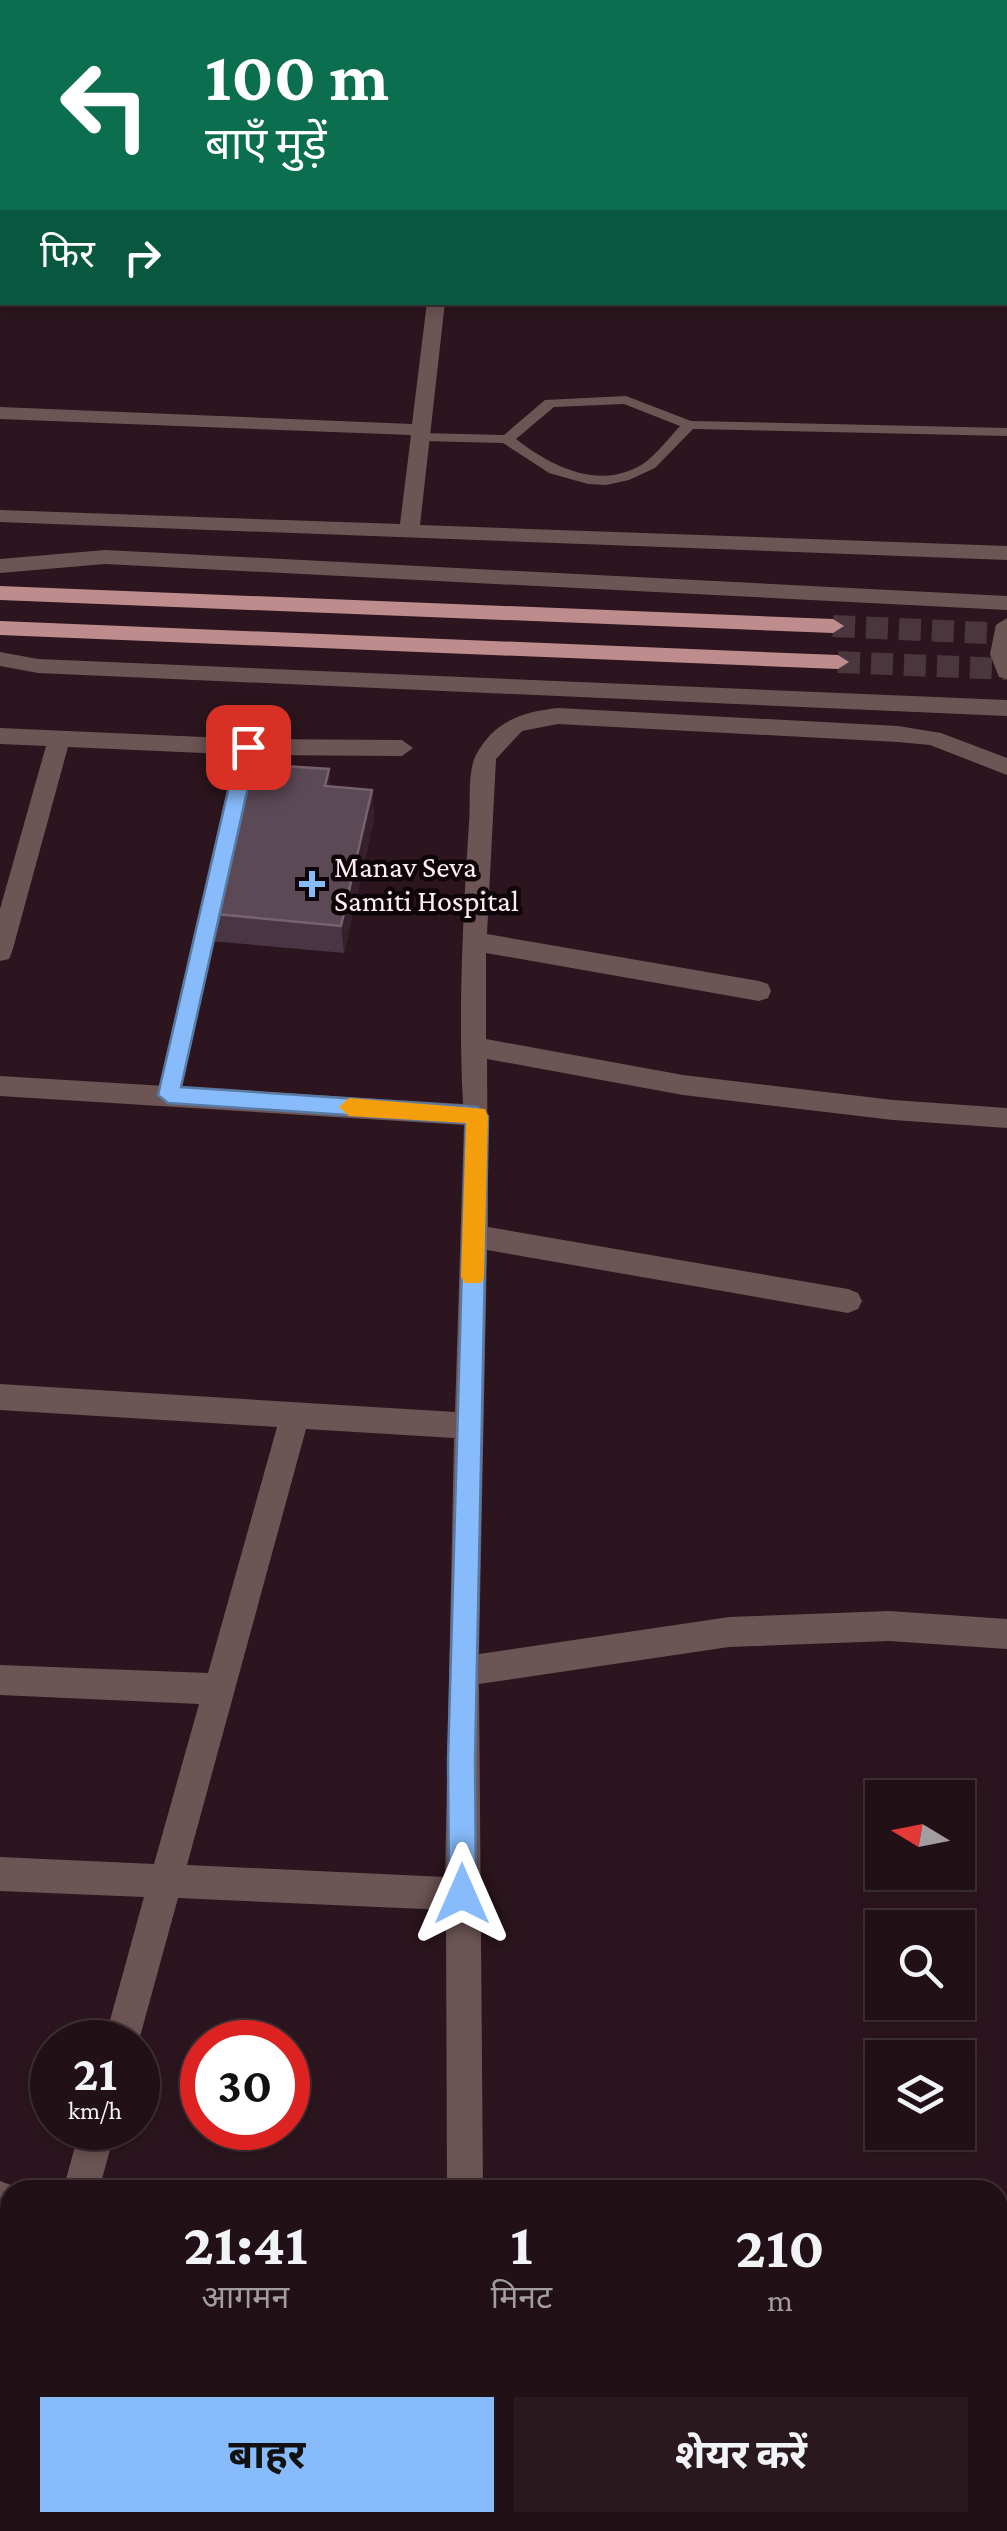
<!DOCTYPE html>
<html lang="hi">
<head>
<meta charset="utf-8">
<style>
	:root { --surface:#211016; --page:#29191f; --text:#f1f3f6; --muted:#a29da1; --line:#3e3035; --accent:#87bbfb }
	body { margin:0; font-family:"Crimson Pro","Noto Sans Devanagari",serif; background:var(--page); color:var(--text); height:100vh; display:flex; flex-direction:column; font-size:38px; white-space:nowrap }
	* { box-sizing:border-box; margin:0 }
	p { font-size:32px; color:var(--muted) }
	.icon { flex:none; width:55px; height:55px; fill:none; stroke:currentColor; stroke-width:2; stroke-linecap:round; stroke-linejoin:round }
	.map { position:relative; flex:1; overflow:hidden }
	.drawer { position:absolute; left:0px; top:2180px; width:1008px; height:352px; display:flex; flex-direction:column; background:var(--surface); border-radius:30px 30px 0 0; box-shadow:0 5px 15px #0003,0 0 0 2px var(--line) }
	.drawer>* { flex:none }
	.hud { position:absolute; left:0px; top:0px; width:1008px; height:305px; box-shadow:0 5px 15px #0003,0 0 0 2px var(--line); background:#0b6e4f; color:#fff; overflow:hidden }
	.needle { width:65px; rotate:280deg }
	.buttons { position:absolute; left:865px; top:1780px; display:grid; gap:20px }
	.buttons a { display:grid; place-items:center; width:110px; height:110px; border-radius:0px; background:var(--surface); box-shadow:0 5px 15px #0003,0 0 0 2px var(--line); font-size:50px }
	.speed { position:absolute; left:30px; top:2020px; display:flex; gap:20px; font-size:50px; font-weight:700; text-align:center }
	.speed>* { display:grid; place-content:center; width:130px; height:130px; border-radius:50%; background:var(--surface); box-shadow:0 5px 15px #0003,0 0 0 2px var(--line); line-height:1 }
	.speed small { font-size:25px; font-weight:400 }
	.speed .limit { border:15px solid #d22; background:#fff; color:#111 }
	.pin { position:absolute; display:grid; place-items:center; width:85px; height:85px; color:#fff; margin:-42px; border-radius:20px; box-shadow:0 5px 15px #0006 }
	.me { position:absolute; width:110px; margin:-55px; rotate:0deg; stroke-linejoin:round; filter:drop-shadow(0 0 8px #0008) }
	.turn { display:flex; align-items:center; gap:35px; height:210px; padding:0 40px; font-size:45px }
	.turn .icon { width:130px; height:130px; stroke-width:2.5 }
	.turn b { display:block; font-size:70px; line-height:85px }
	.then { display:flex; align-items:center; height:95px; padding:0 40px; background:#0003; gap:20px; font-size:38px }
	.eta { display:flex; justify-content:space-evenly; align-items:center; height:170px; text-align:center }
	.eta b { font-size:60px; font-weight:700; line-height:70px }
	.primary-button { display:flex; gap:20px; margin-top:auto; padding:20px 40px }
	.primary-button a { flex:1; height:115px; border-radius:0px; background:var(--accent); color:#111; font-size:40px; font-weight:700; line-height:115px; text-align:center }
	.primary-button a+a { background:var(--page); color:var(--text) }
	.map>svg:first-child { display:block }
</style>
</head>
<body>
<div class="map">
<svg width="1007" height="2531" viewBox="0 0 1007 2531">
	<rect width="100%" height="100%" fill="#2c151e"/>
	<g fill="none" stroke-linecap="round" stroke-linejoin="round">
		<!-- primary-tunnel -->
		<g stroke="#4c363e" stroke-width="22" stroke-dasharray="22 11" stroke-linecap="butt">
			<polyline points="833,626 1007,634"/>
			<polyline points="838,662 1007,669"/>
		</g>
		<!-- service -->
		<g fill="#6d5555" fill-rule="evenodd">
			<path d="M626 396 691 421 1007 428V436L693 429 655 468 629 480 606 485 588 484 549 473 503 443 421 441 414 437 421 433 504 435 545 400ZM624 404 680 426C669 438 659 451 647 461 603 493 552 467 516 439L554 407Z"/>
			<polygon points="248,741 256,747 233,849 224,855 215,849 240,747"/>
			<polygon points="212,896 221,902 177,1095 168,1103 159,1095 203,902"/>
		</g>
		<!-- minor -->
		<g fill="#6d5555" fill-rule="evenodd">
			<polygon points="607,0 626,0 628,2 609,2"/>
			<rect x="1005" y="89" width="2" height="10"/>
			<rect x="1005" y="232" width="2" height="10"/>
			<rect x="0" y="267" width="2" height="10"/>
			<rect x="1005" y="284" width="2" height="10"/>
			<polygon points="427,302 445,302 420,525 1007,546 1007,560 0,522 0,510 400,524 411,435 0,419 0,407 412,424"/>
			<path d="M558 708 898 726 941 733 1007 758V775L930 745 898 742 558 724 522 731 496 759 487 934 759 981 768 984 771 991 768 998 759 1001 486 953V1039L683 1075 893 1100 1007 1108V1128L893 1120 683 1095 487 1059 488 1227 848 1289 858 1293 862 1301 858 1309 848 1313 487 1250 479 1654 729 1617 889 1611 1007 1619V1649L889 1641 729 1647 479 1684 483 2190H447L446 1910 178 1898 138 2044 104 2042 144 1897 0 1891V1857L154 1864 199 1704 0 1695V1665L208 1673 277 1427 0 1410V1384L455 1412 464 1125 0 1096V1076L463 1104C458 1010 463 917 469 823 471 803 467 772 476 755 494 721 522 712 558 708ZM306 1429 454 1438 445 1877 187 1865Z"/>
			<polygon points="0,728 248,739 402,740 413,748 402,756 248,755 68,747 12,952 9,959 0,961 0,909 46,746 0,744"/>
			<polygon points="80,2128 116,2128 99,2190 63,2190"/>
			<polygon points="0,2181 24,2190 10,2190 10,2218 0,2217"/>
			<polygon points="10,2425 10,2495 0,2500 0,2429"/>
			<polygon points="998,2505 1007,2505 1007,2531 914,2531 910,2522 998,2522"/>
			<rect x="446" y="2522" width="40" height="9"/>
		</g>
		<!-- tertiary -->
		<g fill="#6d5555" fill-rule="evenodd">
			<polygon points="105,550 1007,596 1007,610 105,564 0,573 0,559"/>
			<polygon points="1007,618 1007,679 999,677 990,654 996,625"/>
			<polygon points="0,652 38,659 1007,700 1007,716 38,673 0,666"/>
		</g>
		<!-- primary -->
		<g fill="#be8c8d" fill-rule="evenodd">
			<polygon points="0,586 833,619 844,626 833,633 0,600"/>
			<polygon points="0,621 838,655 849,662 838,669 0,635"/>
		</g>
	</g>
	<!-- wall -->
	<polygon fill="#493543" points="329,769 330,787 372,790 374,819 344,953 210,941 205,913 278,783"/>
	<!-- shaded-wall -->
	<g fill="#35202c">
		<polygon points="329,769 332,798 325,786"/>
		<polygon points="372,790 374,819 344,953 341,926"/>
	</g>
	<!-- building -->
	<polygon fill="#5c4956" stroke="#76636f" stroke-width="2.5" points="283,766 329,769 325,786 372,790 341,926 205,913 243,779 278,783"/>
	<!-- route -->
	<polygon fill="#87bbfb" stroke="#587aa3" stroke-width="2.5" points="248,740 257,747 181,1087 477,1107 488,1116 475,1760 476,1894 472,1904 462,1908 453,1904 449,1894 448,1760 466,1123 168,1103 158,1095 238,747"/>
	<!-- slow -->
	<polygon fill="#f59e0b" points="349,1098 485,1109 488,1116 484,1277 481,1283 465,1283 461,1277 466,1123 349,1116 339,1107"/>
	<!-- markers -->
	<path fill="#87bbfb" stroke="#0e0508" stroke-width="4" d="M307 869h10v10h10v10h-10v10h-10v-10h-10v-10h10z"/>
	<g text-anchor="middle" stroke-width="9" stroke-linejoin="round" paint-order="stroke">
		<!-- poi labels -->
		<g font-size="30" fill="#feeef3" stroke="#0e0508" text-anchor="start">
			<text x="334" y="877">Manav Seva<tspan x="334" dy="34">Samiti Hospital</tspan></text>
		</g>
	</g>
</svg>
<div class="buttons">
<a><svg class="needle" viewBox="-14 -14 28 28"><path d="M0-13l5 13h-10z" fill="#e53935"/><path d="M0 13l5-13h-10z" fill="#a29da1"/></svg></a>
<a><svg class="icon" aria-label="search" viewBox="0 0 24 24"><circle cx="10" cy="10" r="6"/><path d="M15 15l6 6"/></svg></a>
<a><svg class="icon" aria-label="layers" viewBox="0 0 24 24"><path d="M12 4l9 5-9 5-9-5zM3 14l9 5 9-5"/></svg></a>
</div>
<div class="speed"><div>21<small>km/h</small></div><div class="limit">30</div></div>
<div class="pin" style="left:248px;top:747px;background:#d93025"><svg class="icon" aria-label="arrive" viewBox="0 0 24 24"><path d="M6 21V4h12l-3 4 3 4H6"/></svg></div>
<svg class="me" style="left:462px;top:1894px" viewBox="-20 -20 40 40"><path d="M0-17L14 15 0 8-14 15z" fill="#87bbfb" stroke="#fff" stroke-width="4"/></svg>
<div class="hud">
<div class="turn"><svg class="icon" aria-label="left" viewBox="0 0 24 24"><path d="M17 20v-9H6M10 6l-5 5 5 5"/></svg><div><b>100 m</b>बाएँ मुड़ें</div></div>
<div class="then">फिर<svg class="icon" aria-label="right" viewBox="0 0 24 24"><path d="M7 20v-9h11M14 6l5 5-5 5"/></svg></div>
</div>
<section class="drawer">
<div class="eta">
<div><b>21:41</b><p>आगमन</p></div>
<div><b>1</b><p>मिनट</p></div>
<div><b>210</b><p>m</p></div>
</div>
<div class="primary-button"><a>बाहर</a><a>शेयर करें</a></div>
</section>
</div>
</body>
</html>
